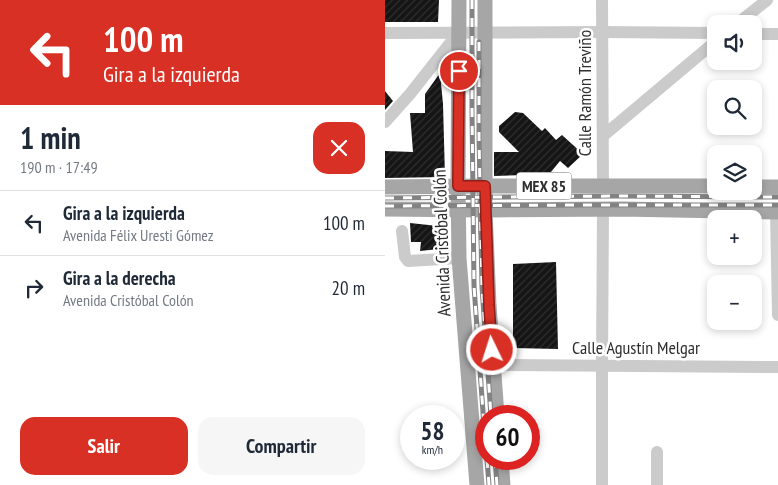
<!DOCTYPE html>
<html lang="es">
<head>
<meta charset="utf-8">
<style>
	:root { --surface:#fff; --page:#f6f6f7; --text:#1f2937; --muted:#747a83; --line:#e0e1e3; --accent:#d93025 }
	body { margin:0; font-family:"PT Sans Narrow",sans-serif; background:var(--page); color:var(--text); height:100vh; display:flex; flex-direction:column; font-size:19px; white-space:nowrap }
	* { box-sizing:border-box; margin:0 }
	p { font-size:16px; color:var(--muted) }
	.icon { flex:none; width:28px; height:28px; fill:none; stroke:currentColor; stroke-width:2; stroke-linecap:round; stroke-linejoin:round }
	.map { position:relative; flex:1; overflow:hidden }
	.side { display:flex; flex-direction:column; background:var(--surface); width:385px }
	.side>* { flex:none }
	.banner { background:#d93025; color:#fff; overflow:hidden }
	.tools { position:absolute; left:322px; top:15px; display:grid; gap:10px }
	.tools a { display:grid; place-items:center; width:55px; height:55px; border-radius:10px; background:var(--surface); box-shadow:0 2px 8px #0003; font-size:25px }
	.speed { position:absolute; left:15px; top:405px; display:flex; gap:10px; font-size:25px; font-weight:700; text-align:center }
	.speed>* { display:grid; place-content:center; width:65px; height:65px; border-radius:50%; background:var(--surface); box-shadow:0 2px 8px #0003; line-height:1 }
	.speed small { font-size:12px; font-weight:400 }
	.speed .limit { border:8px solid #d22; background:#fff; color:#111 }
	.pin { position:absolute; display:grid; place-items:center; width:42px; height:42px; color:#fff; margin:-21px; border:2px solid #fff; border-radius:50%; box-shadow:0 1px 5px #0007 }
	.me { position:absolute; width:55px; margin:-28px; rotate:356deg; stroke-linejoin:round; filter:drop-shadow(0 0 4px #0008) }
	.turn { display:flex; align-items:center; gap:18px; height:105px; padding:0 20px; font-size:22px }
	.turn .icon { width:65px; height:65px; stroke-width:2.5 }
	.turn b { display:block; font-size:35px; line-height:42px }
	.round { display:grid; place-items:center; flex:none; width:52px; height:52px; border-radius:15px; background:var(--page) }
	.overview { display:flex; align-items:center; justify-content:space-between; height:85px; padding:0 20px }
	h1 { font-size:30px; font-weight:700; line-height:38px }
	.action { display:flex; gap:10px; margin-top:auto; padding:10px 20px }
	.action a { flex:1; height:58px; border-radius:15px; background:var(--accent); color:#fff; font-size:20px; font-weight:700; line-height:58px; text-align:center }
	.action a+a { background:var(--page); color:var(--text) }
	ul { padding:0; list-style:none }
	li { display:flex; align-items:center; gap:15px; height:65px; padding:0 20px; border-top:1px solid var(--line) }
	li div { flex:1 }
	li b { display:block; font-size:19px }
	li em { font-style:normal }
	main { display:flex; flex:1; min-height:0 }
	.map>svg:first-child { display:block }
</style>
</head>
<body>
<main>
<section class="side">
<div class="banner">
<div class="turn"><svg class="icon" aria-label="left" viewBox="0 0 24 24"><path d="M17 20v-9H6M10 6l-5 5 5 5"/></svg><div><b>100 m</b>Gira a la izquierda</div></div>
</div>
<div class="overview"><div><h1>1 min</h1><p>190 m · 17:49</p></div><a class="round" style="background:#d93025;color:#fff"><svg class="icon" aria-label="close" viewBox="0 0 24 24"><path d="M6 6l12 12M18 6L6 18"/></svg></a></div>
<ul>
<li><svg class="icon" aria-label="left" viewBox="0 0 24 24"><path d="M17 20v-9H6M10 6l-5 5 5 5"/></svg><div><b>Gira a la izquierda</b><p>Avenida Félix Uresti Gómez</p></div><em>100 m</em></li>
<li><svg class="icon" aria-label="right" viewBox="0 0 24 24"><path d="M7 20v-9h11M14 6l5 5-5 5"/></svg><div><b>Gira a la derecha</b><p>Avenida Cristóbal Colón</p></div><em>20 m</em></li>
</ul>
<div class="action"><a>Salir</a><a>Compartir</a></div>
</section>
<div class="map">
<svg width="393" height="485" viewBox="0 0 393 485">
	<defs>
		<pattern id="building-hatch" width="6" height="6" patternUnits="userSpaceOnUse" patternTransform="scale(1.25)"><rect width="6" height="6" fill="#151515"/><path d="M-1 1l2-2M0 6l6-6M5 7l2-2" fill="none" stroke="#2f2f2f"/></pattern>
	</defs>
	<rect width="100%" height="100%" fill="#fff"/>
	<!-- building -->
	<g fill="url(#building-hatch)">
		<polygon points="0,0 54,0 53,22 0,22"/>
		<polygon points="55,73 58,104 60,177 0,178 0,151 28,152 25,113 40,113 40,94"/>
		<polygon points="0,91 8,101 0,110"/>
		<polygon points="130,112 138,113 157,131 160,128 171,140 177,135 198,154 183,168 175,161 166,172 161,172 161,177 140,177 140,175 109,176 109,152 134,152 114,132 114,126"/>
		<polygon points="25,223 53,226 54,249 35,251 36,242 26,242"/>
		<polygon points="171,262 173,349 128,348 128,264"/>
	</g>
	<g fill="none" stroke-linecap="round" stroke-linejoin="round">
		<!-- minor -->
		<g stroke="#cbcbcb" stroke-width="12">
			<polyline points="217,0 218,187"/>
			<polyline points="352,24 382,0"/>
			<polyline points="0,33 217,32 331,33"/>
			<polyline points="369,34 393,34"/>
			<polyline points="0,122 25,94 74,32"/>
			<polyline points="218,136 331,41"/>
			<polyline points="391,212 393,315"/>
			<polyline points="17,231 20,257 23,261 74,258"/>
			<polyline points="108,365 393,367"/>
			<polyline points="272,452 272,485"/>
			<polyline points="217,485 217,366 218,209"/>
		</g>
		<!-- major -->
		<g stroke="#a6a6a6" stroke-width="15">
			<polyline points="74,0 73,186 74,258 92,485"/>
			<polyline points="100,0 100,210 104,305 112,416"/>
			<polyline points="0,187 100,186 331,186"/>
			<polyline points="369,187 393,187"/>
			<polyline points="0,209 100,210 237,209 393,212"/>
			<polyline points="116,459 118,485"/>
		</g>
		<!-- rail casing -->
		<g stroke="#838383" stroke-width="5">
			<g id="rail">
				<polyline points="87,0 87,110 89,286 101,454"/>
				<polyline points="94,42 94,137 97,287 106,416"/>
				<polyline points="0,198 231,196 393,197"/>
				<polyline points="0,206 200,205 393,205"/>
				<polyline points="102,459 104,485"/>
				<polyline points="110,459 112,485"/>
			</g>
		</g>
		<!-- rail -->
		<use href="#rail" stroke="#fff" stroke-width="3" stroke-dasharray="9" stroke-linecap="butt"/>
	</g>
	<g fill="none" stroke-linecap="round" stroke-linejoin="round">
		<!-- route casing -->
		<g stroke="#8d1f18" stroke-width="12">
			<polyline id="route" points="74,71 73,186 100,186 104,305 107,350"/>
		</g>
		<!-- route -->
		<use href="#route" stroke="#d93025" stroke-width="9"/>
	</g>
	<g text-anchor="middle" stroke-width="5" stroke-linejoin="round" paint-order="stroke">
		<!-- shield labels -->
		<rect fill="#fff" stroke="#6d6d6d" stroke-width="1" x="131.5" y="172.5" width="55" height="27" rx="4"/>
		<g font-size="16" font-weight="bold" fill="#2e2e2e">
			<text x="159" y="192">MEX 85</text>
		</g>
		<!-- street labels -->
		<g font-size="18" fill="#2e2e2e" stroke="#fff">
			<text transform="translate(200 93) rotate(-90)" y="6">Calle Ramón Treviño</text>
			<text transform="translate(57 243) rotate(-92)" y="6">Avenida Cristóbal Colón</text>
			<text x="251" y="354">Calle Agustín Melgar</text>
		</g>
	</g>
</svg>
<div class="tools">
<a><svg class="icon" aria-label="sound" viewBox="0 0 24 24"><path d="M4 9h4l5-4v14l-5-4H4zM17 9q2 3 0 6"/></svg></a>
<a><svg class="icon" aria-label="search" viewBox="0 0 24 24"><circle cx="10" cy="10" r="6"/><path d="M15 15l6 6"/></svg></a>
<a><svg class="icon" aria-label="layers" viewBox="0 0 24 24"><path d="M12 4l9 5-9 5-9-5zM3 14l9 5 9-5"/></svg></a>
<a>+</a>
<a>−</a>
</div>
<div class="speed"><div>58<small>km/h</small></div><div class="limit">60</div></div>
<div class="pin" style="left:74px;top:71px;background:#d93025"><svg class="icon" aria-label="arrive" viewBox="0 0 24 24"><path d="M6 21V4h12l-3 4 3 4H6"/></svg></div>
<svg class="me" style="left:107px;top:350px" viewBox="-20 -20 40 40"><circle r="17" fill="#d93025" stroke="#fff" stroke-width="3"/><path d="M0-11L8 9 0 5-8 9z" fill="#fff"/></svg>
</div>
</main>
</body>
</html>
